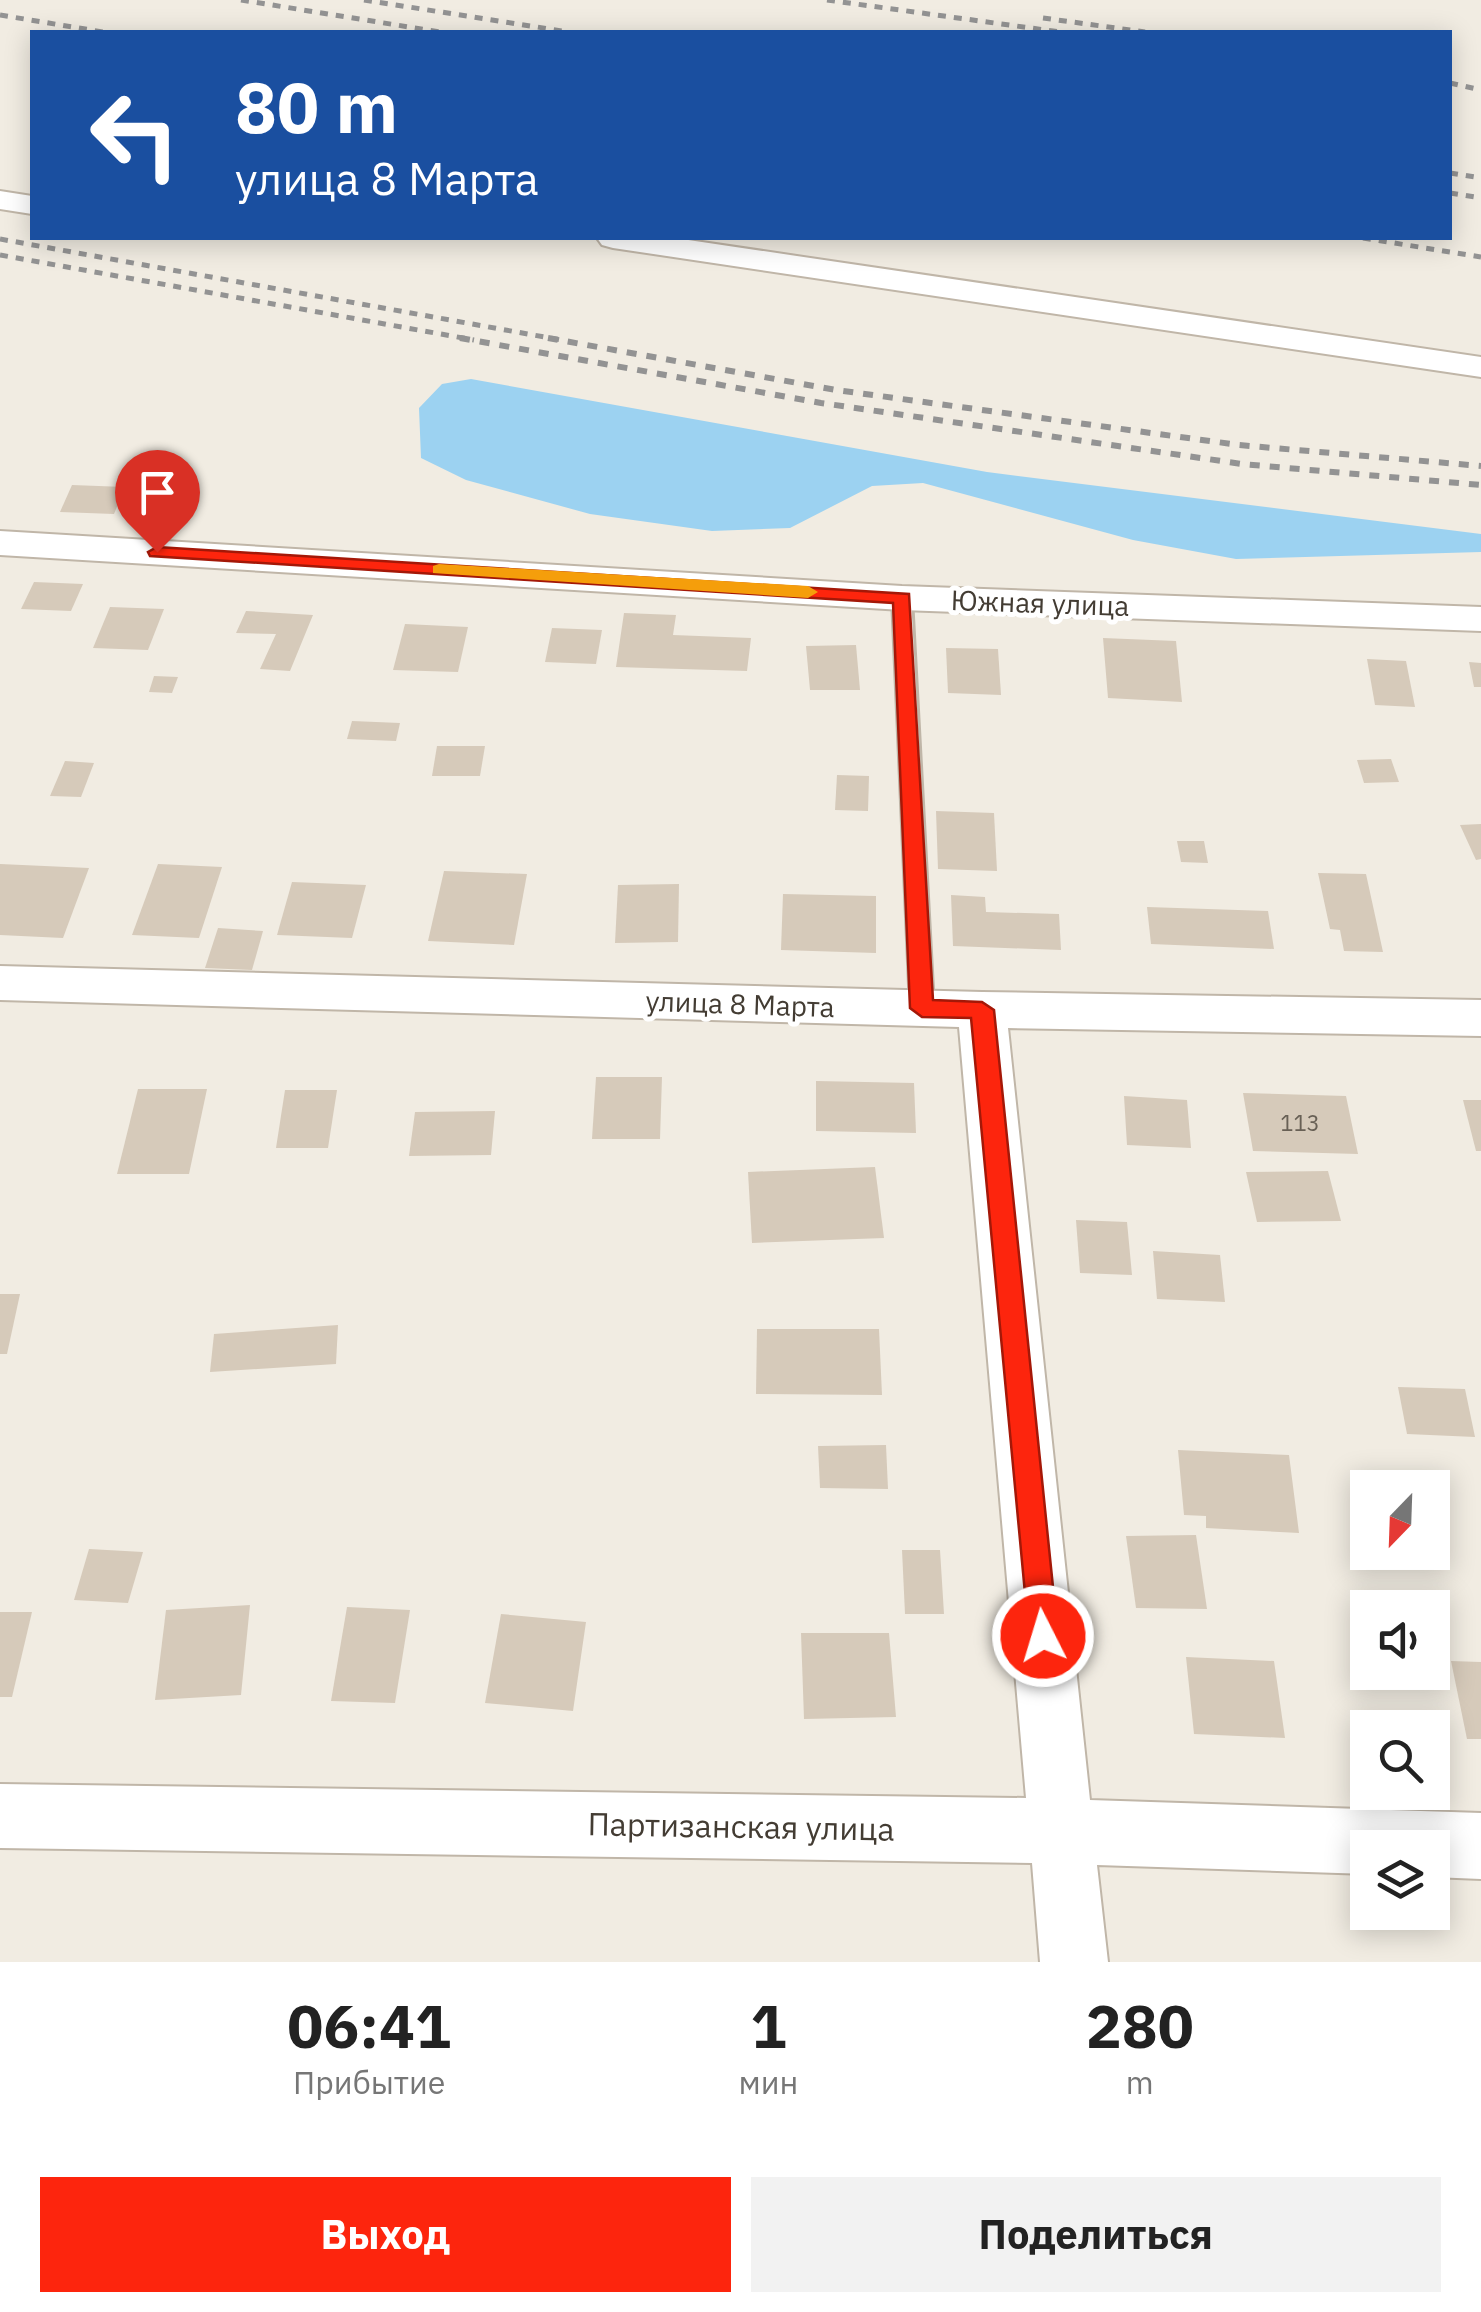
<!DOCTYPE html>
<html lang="ru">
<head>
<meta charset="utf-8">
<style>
	:root { --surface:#fff; --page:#f2f2f2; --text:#222; --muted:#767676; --accent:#fd250d }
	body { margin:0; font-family:"IBM Plex Sans",sans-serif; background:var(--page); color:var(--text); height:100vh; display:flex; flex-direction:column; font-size:38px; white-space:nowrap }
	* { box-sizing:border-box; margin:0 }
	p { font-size:32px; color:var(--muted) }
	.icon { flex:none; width:55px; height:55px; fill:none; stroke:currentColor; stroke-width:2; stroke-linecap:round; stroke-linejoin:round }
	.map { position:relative; height:1962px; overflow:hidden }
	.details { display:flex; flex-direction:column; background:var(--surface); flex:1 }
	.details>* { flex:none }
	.top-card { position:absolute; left:30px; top:30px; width:1422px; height:210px; border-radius:0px; box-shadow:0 5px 25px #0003; background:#1a4fa0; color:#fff; overflow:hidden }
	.needle { width:65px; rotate:203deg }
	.fabs { position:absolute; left:1350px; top:1470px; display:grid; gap:20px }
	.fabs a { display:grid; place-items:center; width:100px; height:100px; border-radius:0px; background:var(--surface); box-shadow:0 5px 25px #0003; font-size:50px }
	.pin { position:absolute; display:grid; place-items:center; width:85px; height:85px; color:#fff; margin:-102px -42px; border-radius:50% 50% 50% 0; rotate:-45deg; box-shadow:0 0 10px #0007 }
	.pin .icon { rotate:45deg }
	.me { position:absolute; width:110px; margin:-55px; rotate:355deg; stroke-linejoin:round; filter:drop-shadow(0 0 8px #0008) }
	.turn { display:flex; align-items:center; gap:35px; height:210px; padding:0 40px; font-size:45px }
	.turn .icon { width:130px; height:130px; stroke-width:2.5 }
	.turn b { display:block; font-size:70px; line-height:85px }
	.eta { display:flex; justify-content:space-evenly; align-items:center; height:170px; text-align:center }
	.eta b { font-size:60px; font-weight:800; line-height:70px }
	.primary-button { display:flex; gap:20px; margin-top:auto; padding:20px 40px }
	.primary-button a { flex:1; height:115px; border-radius:0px; background:var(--accent); color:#fff; font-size:40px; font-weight:800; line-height:115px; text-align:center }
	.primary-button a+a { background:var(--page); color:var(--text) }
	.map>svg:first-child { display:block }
</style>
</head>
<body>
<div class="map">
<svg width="1481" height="1962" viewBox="0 0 1481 1962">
	<rect width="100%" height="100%" fill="#f1ece2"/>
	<!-- water -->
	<polygon fill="#9cd2f1" points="471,379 987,472 1481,534 1481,552 1236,559 1133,540 923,483 872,486 790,528 712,531 590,514 466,480 421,458 419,408 442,384"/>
	<!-- building -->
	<g fill="#d6caba">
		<polygon points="72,485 125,487 114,514 60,512"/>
		<polygon points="34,582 83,584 71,611 21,609"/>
		<polygon points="110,607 164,609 148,650 93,648"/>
		<polygon points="246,611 313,615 290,671 260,669 276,634 236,633"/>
		<polygon points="624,613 676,615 673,635 751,638 747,671 616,667"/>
		<polygon points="405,624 468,627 458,672 393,670"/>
		<polygon points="552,628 602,630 596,664 545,662"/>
		<polygon points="1103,638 1176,641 1182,702 1108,698"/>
		<polygon points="856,645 860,690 810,690 806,646"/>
		<polygon points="946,648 998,649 1001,695 948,693"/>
		<polygon points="1367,659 1406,661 1415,707 1375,705"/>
		<polygon points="1469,662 1481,663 1481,687 1474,687"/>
		<polygon points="154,676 178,677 172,693 149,692"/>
		<polygon points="352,721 400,723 396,741 347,739"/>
		<polygon points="437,746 485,746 480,776 432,776"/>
		<polygon points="1391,759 1399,782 1364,783 1357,760"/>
		<polygon points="65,761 94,763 81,797 50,796"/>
		<polygon points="837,775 869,776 868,811 835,810"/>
		<polygon points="936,811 994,813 997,871 938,869"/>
		<polygon points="1481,824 1481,859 1476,860 1460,825"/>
		<polygon points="1177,841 1204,841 1208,863 1181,862"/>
		<polygon points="0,864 89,868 63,938 0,935"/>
		<polygon points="158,864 222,867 199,938 132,935"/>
		<polygon points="444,871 527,874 514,945 428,941"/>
		<polygon points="1318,873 1366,874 1383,952 1344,951 1340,930 1330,929"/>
		<polygon points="292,882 366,885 352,938 277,935"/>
		<polygon points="679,884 678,942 615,943 618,885"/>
		<polygon points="783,894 876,896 876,953 781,950"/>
		<polygon points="951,895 985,897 986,912 1059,914 1061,950 953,946"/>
		<polygon points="1147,907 1268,911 1274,949 1151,944"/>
		<polygon points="218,928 263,931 252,970 205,968"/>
		<polygon points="596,1077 662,1077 660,1139 592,1139"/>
		<polygon points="816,1081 914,1083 916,1133 816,1131"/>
		<polygon points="138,1089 207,1089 189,1174 117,1174"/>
		<polygon points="285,1090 337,1090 328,1148 276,1148"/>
		<polygon points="1243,1093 1346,1096 1358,1154 1253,1151"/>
		<polygon points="1124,1096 1187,1100 1191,1148 1127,1145"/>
		<polygon points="1463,1100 1481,1100 1481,1151 1476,1151"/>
		<polygon points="495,1111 491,1155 409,1156 415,1112"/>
		<polygon points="875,1167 884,1238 752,1243 748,1172"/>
		<polygon points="1328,1171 1341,1221 1257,1222 1246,1172"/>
		<polygon points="1076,1220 1127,1222 1132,1275 1080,1273"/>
		<polygon points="1153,1251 1220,1255 1225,1302 1157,1299"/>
		<polygon points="0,1294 20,1294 7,1354 0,1354"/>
		<polygon points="338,1325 336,1364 210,1372 214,1334"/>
		<polygon points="757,1329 879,1329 882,1395 756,1394"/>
		<polygon points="1398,1387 1465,1389 1475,1437 1407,1434"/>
		<polygon points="886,1445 888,1489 820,1488 818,1446"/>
		<polygon points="1178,1450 1289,1455 1299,1533 1206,1528 1206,1516 1184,1515"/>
		<polygon points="1196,1535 1207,1609 1136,1608 1126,1536"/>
		<polygon points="89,1549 143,1552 128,1603 74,1600"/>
		<polygon points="902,1550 940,1550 944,1614 905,1614"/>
		<polygon points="250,1605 241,1695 155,1700 166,1610"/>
		<polygon points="347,1607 410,1610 395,1703 331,1701"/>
		<polygon points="0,1612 32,1612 12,1697 0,1697"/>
		<polygon points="501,1614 586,1622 573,1711 485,1703"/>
		<polygon points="801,1633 889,1633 896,1717 804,1719"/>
		<polygon points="1186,1657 1274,1661 1285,1738 1194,1734"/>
		<polygon points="1451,1661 1481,1662 1481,1739 1467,1739"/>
	</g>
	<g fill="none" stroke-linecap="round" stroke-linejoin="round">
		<!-- service casing -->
		<g stroke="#c0b6a8" stroke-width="6">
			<polygon id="service" points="902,592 911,598 933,1008 922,1016 911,1008 893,598"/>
		</g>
		<!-- minor casing -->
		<g stroke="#c0b6a8" stroke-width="4">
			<g id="minor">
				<polygon points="0,191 32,196 32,214 0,209"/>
				<polygon points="597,238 675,238 1481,357 1481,377 613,248 602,245"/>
				<polygon points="0,531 902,586 1481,607 1481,631 902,610 0,555"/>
				<polygon points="0,966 982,992 1481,1000 1481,1036 1008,1028 1090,1800 1481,1813 1481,1879 1432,1877 1432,1848 1368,1848 1368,1874 1097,1865 1108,1962 1040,1962 1032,1863 0,1848 0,1784 1026,1798 959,1027 0,1000"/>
			</g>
		</g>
		<!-- service -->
		<use href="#service" fill="#fff" fill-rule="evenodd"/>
		<!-- minor -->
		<use href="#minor" fill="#fff" fill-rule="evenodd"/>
		<!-- rail-far1 -->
		<g stroke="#939393" stroke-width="5" stroke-dasharray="8 8" stroke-linecap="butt">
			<polyline points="241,0 440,32"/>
			<polyline points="364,0 569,32"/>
			<polyline points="827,0 1060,32"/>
			<polyline points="0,15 103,32"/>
			<polyline points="1043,18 1145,32"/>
			<polyline points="1450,83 1481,90"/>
			<polyline points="1450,173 1481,178"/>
			<polyline points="1450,193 1481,198"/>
			<polyline points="1363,238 1481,257"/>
			<polyline points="0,239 561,340"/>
			<polyline points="0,255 474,340"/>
		</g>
		<!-- rail -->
		<g stroke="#939393" stroke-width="6" stroke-dasharray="10 10" stroke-linecap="butt">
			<polyline points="460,338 821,403 1242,464 1481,485"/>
			<polyline points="548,338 836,390 1239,445 1481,466"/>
		</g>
	</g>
	<!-- route -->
	<polygon fill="#fd250d" stroke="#a41808" stroke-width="2.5" points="157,547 909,594 933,1000 982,1002 994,1010 1058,1636 1054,1645 1043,1649 1033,1645 1029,1636 971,1018 922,1017 910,1008 893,603 150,556 148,552"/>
	<!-- slow -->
	<polygon fill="#f59e0b" points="439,564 808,586 818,592 808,598 433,573 433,566"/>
	<g text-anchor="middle" stroke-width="10" stroke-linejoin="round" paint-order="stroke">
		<!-- number labels -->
		<g font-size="22" fill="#686055">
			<text x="1300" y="1131">113</text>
		</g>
		<!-- street labels -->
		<g font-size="28" fill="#433c33" stroke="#fff">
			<text transform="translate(1040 603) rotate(2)" y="10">Южная улица</text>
			<text transform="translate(740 1004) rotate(2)" y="10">улица 8 Марта</text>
		</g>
		<!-- near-street labels -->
		<g font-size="32" fill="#433c33" stroke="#fff">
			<text transform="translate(741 1827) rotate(1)" y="11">Партизанская улица</text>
		</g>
	</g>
</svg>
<div class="fabs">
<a><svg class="needle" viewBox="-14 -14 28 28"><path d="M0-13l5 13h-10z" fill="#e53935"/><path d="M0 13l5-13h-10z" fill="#767676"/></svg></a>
<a><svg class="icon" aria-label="sound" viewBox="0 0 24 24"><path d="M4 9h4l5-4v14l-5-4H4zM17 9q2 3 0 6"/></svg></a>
<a><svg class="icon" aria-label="search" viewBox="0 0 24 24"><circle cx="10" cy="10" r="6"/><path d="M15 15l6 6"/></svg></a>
<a><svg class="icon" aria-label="layers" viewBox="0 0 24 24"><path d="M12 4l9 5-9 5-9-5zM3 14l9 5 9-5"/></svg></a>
</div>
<div class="pin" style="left:157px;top:552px;background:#d93025"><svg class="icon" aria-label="arrive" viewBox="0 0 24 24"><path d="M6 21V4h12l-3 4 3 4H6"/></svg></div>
<svg class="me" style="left:1043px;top:1636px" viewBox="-20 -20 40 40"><circle r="17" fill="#fd250d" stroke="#fff" stroke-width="3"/><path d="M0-11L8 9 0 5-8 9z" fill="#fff"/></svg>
<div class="top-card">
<div class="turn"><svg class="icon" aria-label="left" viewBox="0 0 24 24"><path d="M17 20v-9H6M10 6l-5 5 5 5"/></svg><div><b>80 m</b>улица 8 Марта</div></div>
</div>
</div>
<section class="details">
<div class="eta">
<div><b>06:41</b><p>Прибытие</p></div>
<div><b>1</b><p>мин</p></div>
<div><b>280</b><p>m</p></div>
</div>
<div class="primary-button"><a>Выход</a><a>Поделиться</a></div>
</section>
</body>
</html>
